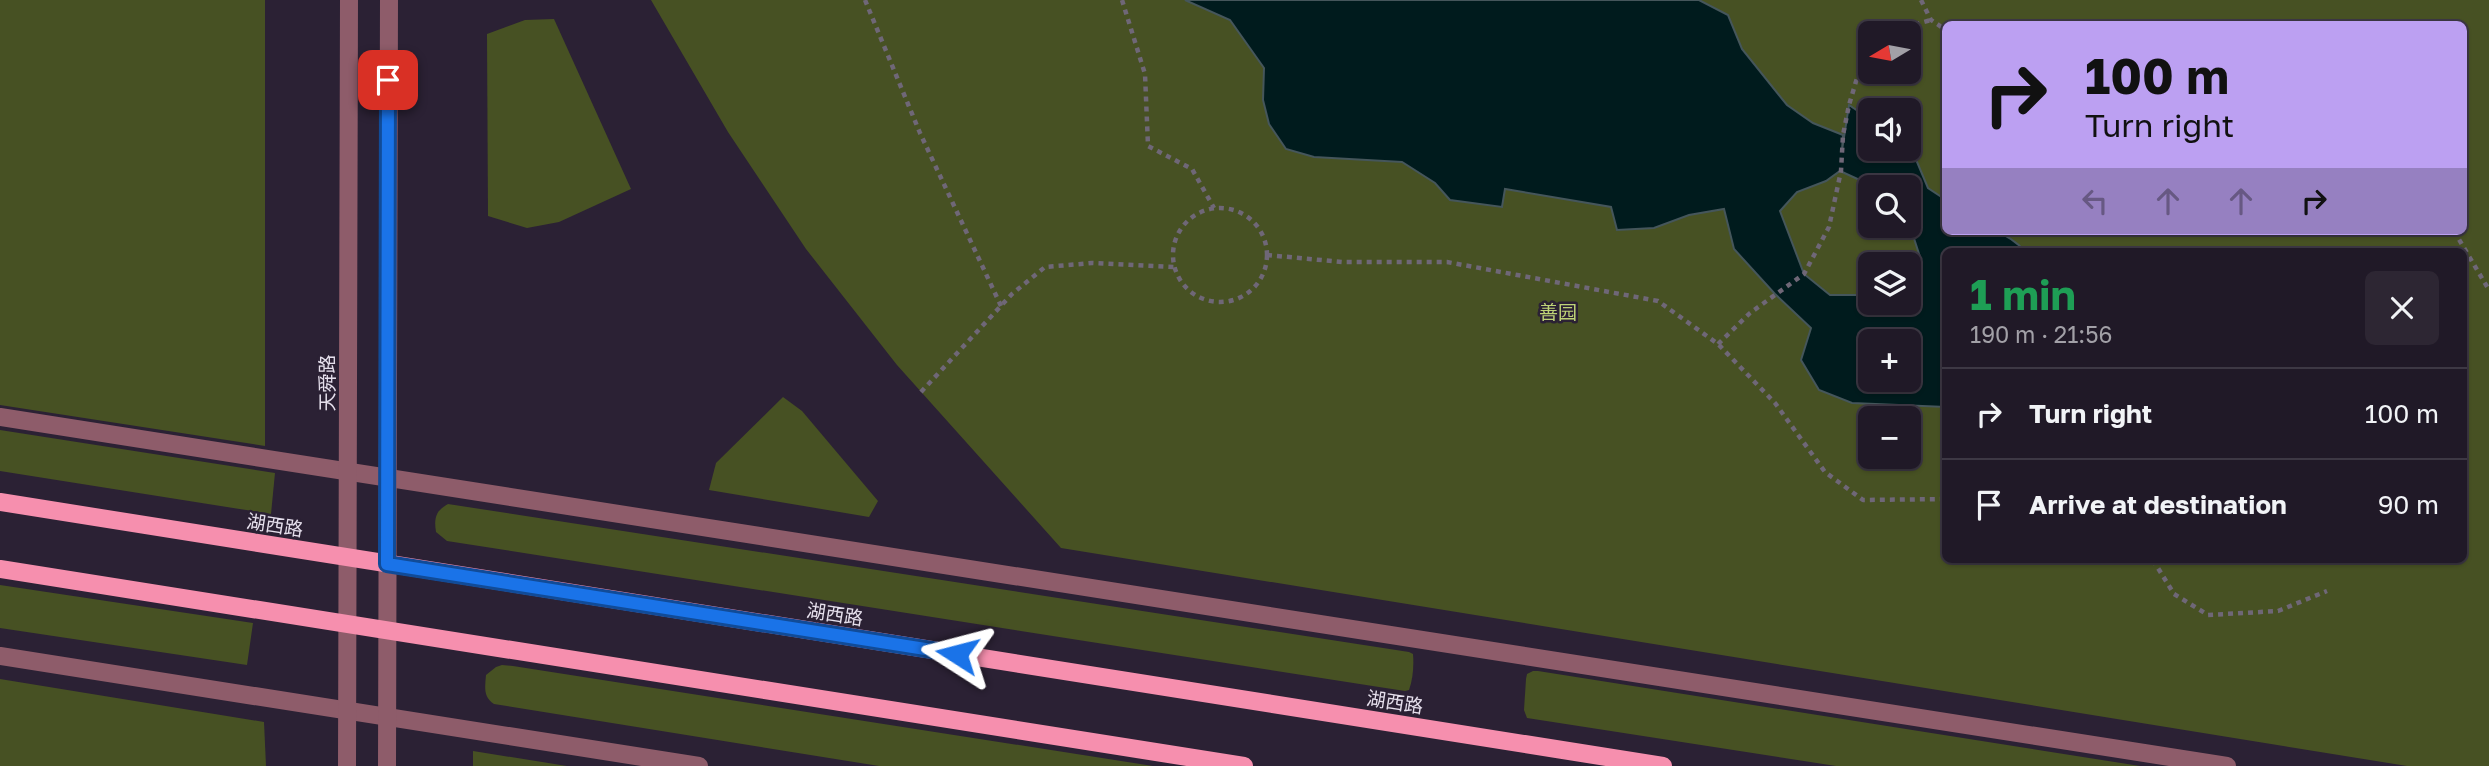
<!DOCTYPE html>
<html lang="en">
<head>
<meta charset="utf-8">
<style>
	:root { --surface:#201927; --page:#2d2633; --text:#f1f3f6; --muted:#a2a0a7; --line:#3d3844 }
	body { margin:0; font-family:"Golos Text","Noto Sans SC",sans-serif; background:var(--page); color:var(--text); height:100vh; display:flex; flex-direction:column; font-size:26px; white-space:nowrap }
	* { box-sizing:border-box; margin:0 }
	p { font-size:23px; color:var(--muted) }
	.icon { flex:none; width:38px; height:38px; fill:none; stroke:currentColor; stroke-width:2; stroke-linecap:round; stroke-linejoin:round }
	.map { position:relative; flex:1; overflow:hidden }
	.details { position:absolute; left:1942px; top:248px; width:525px; height:315px; display:flex; flex-direction:column; background:var(--surface); border-radius:10px; box-shadow:0 2px 5px #0004,0 0 0 2px var(--line) }
	.details>* { flex:none }
	.guide { position:absolute; left:1942px; top:21px; width:525px; height:214px; border-radius:10px; box-shadow:0 2px 5px #0004,0 0 0 2px var(--line); background:#bca0f2; color:#111; overflow:hidden }
	.needle { width:46px; rotate:260deg }
	.fabs { position:absolute; left:1858px; top:21px; display:grid; gap:14px }
	.fabs a { display:grid; place-items:center; width:63px; height:63px; border-radius:10px; background:var(--surface); box-shadow:0 2px 5px #0004,0 0 0 2px var(--line); font-size:35px }
	.pin { position:absolute; display:grid; place-items:center; width:60px; height:60px; color:#fff; margin:-30px; border-radius:14px; box-shadow:0 4px 10px #0006 }
	.me { position:absolute; width:77px; margin:-38px; rotate:279deg; stroke-linejoin:round; filter:drop-shadow(0 0 5px #0008) }
	.turn { display:flex; align-items:center; gap:24px; height:147px; padding:0 28px; font-size:32px }
	.turn .icon { width:91px; height:91px; stroke-width:2.5 }
	.turn b { display:block; font-size:49px; line-height:60px }
	.lanes { display:flex; align-items:center; height:66px; padding:0 28px; background:#0003; justify-content:center; gap:35px; direction:ltr }
	.lanes .off { opacity:.35 }
	.round { display:grid; place-items:center; flex:none; width:74px; height:74px; border-radius:10px; background:var(--page) }
	.headline { display:flex; align-items:center; justify-content:space-between; height:119px; padding:0 28px }
	h1 { font-size:42px; font-weight:700; line-height:52px; color:#1e9e55 }
	ul { padding:0; list-style:none }
	li { display:flex; align-items:center; gap:21px; height:91px; padding:0 28px; border-top:2px solid var(--line) }
	li div { flex:1 }
	li b { display:block; font-size:26px }
	li em { font-style:normal }
	.map>svg:first-child { display:block }
</style>
</head>
<body>
<div class="map">
<svg width="2489" height="766" viewBox="0 0 2489 766">
	<rect width="100%" height="100%" fill="#2b2134"/>
	<!-- green -->
	<g fill="#475123" fill-rule="evenodd">
		<polygon points="0,0 265,0 265,446 0,405"/>
		<path d="M651 0H2489V766H2407L1061 548 897 365 806 249 728 132ZM1946 24H2464V231H1946ZM1871 33H1909V72H1871ZM1871 110H1909V149H1871ZM1871 187H1909V226H1871ZM1946 252H2464V560H1946ZM1871 264H1909V303H1871ZM1871 341H1909V380H1871ZM1871 418H1909V457H1871Z"/>
		<polygon points="554,19 631,189 559,222 527,228 488,216 487,34 525,20"/>
		<polygon points="783,397 802,411 878,501 869,517 709,490 716,463"/>
		<polygon points="0,430 275,473 271,514 0,471"/>
		<path d="M448 504 1409 652 1413 654C1414 665 1413 679 1409 690L1405 691 1379 687 447 541 436 532C434 519 435 511 448 504Z"/>
		<polygon points="0,585 253,623 247,665 0,628"/>
		<path d="M502 665 513 666 1153 766H879L494 704C483 697 485 687 486 675L496 667Z"/>
		<polygon points="1533,671 1538,671 2140,766 1836,766 1527,718 1524,710 1526,679 1527,674"/>
		<polygon points="0,679 264,722 266,766 0,766"/>
		<polygon points="473,751 567,766 473,766"/>
	</g>
	<!-- water -->
	<path fill="#001b1d" stroke="#45565b" stroke-width="2" fill-rule="evenodd" d="M1185 0H1699L1728 15 1742 49 1787 105 1813 123 1843 135 1842 150 1849 105 1871 120V149L1909 148 1912 150 1928 188 1946 200V231C1983 231 1998 223 2026 252H1946V407L1852 403 1819 390 1801 360 1811 328 1775 294 1734 249 1724 209 1689 215 1654 228 1617 230 1611 207 1505 189 1502 207 1450 200 1435 183 1402 162 1314 157 1286 149 1269 124 1263 100 1264 68 1230 20ZM1840 171 1875 187H1909V223L1921 260 1909 279V303H1871V295H1830L1804 274 1780 211 1797 192 1826 181ZM1871 341H1909V380H1871Z"/>
	<g fill="none" stroke-linecap="round" stroke-linejoin="round">
		<!-- path -->
		<g stroke="#6f6777" stroke-width="4.5" stroke-dasharray="5 5" stroke-linecap="butt">
			<polyline points="865,0 920,133 1001,306"/>
			<polyline points="1122,0 1145,74 1148,146 1192,169 1214,208"/>
			<polyline points="1921,0 1931,20 1946,30"/>
			<polyline points="1897,33 1903,28 1931,20"/>
			<circle cx="1220" cy="255" r="47"/>
			<polyline points="2454,231 2489,290"/>
			<polyline points="1267,255 1342,262 1447,262 1658,301 1718,344 1775,403 1825,472 1863,500 1946,499"/>
			<polyline points="1718,344 1750,313 1804,274 1829,227 1841,171 1843,135 1849,105 1863,58 1871,52"/>
			<polyline points="921,392 1012,294 1045,267 1092,263 1174,267"/>
			<polyline points="2153,560 2174,594 2208,615 2278,611 2327,591"/>
		</g>
		<!-- minor -->
		<g stroke="#8e5c6a" stroke-width="18">
			<polyline points="0,417 2227,766"/>
			<polyline points="0,656 699,766"/>
			<polyline points="347,766 349,0"/>
			<polyline points="387,766 389,0"/>
		</g>
		<!-- major -->
		<g stroke="#f68fae" stroke-width="18">
			<polyline points="0,502 1663,766"/>
			<polyline points="0,569 1244,766"/>
		</g>
	</g>
	<g fill="none" stroke-linecap="round" stroke-linejoin="round">
		<!-- route casing -->
		<g stroke="#114b97" stroke-width="18">
			<polyline id="route" points="388,80 387,564 957,654"/>
		</g>
		<!-- route -->
		<use href="#route" stroke="#1a73e8" stroke-width="12"/>
	</g>
	<g text-anchor="middle" stroke-width="5" stroke-linejoin="round" paint-order="stroke">
		<!-- park labels -->
		<g font-size="19" fill="#bed376" stroke="#2b2134">
			<text x="1558" y="319">善园</text>
		</g>
		<!-- street labels -->
		<g font-size="19" fill="#e6e0ed" stroke="#2b2134">
			<text transform="translate(327 383) rotate(-90)" y="7">天舜路</text>
			<text transform="translate(275 525) rotate(9)" y="7">湖西路</text>
			<text transform="translate(835 614) rotate(9)" y="7">湖西路</text>
			<text transform="translate(1395 702) rotate(9)" y="7">湖西路</text>
		</g>
	</g>
</svg>
<div class="fabs">
<a><svg class="needle" viewBox="-14 -14 28 28"><path d="M0-13l5 13h-10z" fill="#e53935"/><path d="M0 13l5-13h-10z" fill="#a2a0a7"/></svg></a>
<a><svg class="icon" aria-label="sound" viewBox="0 0 24 24"><path d="M4 9h4l5-4v14l-5-4H4zM17 9q2 3 0 6"/></svg></a>
<a><svg class="icon" aria-label="search" viewBox="0 0 24 24"><circle cx="10" cy="10" r="6"/><path d="M15 15l6 6"/></svg></a>
<a><svg class="icon" aria-label="layers" viewBox="0 0 24 24"><path d="M12 4l9 5-9 5-9-5zM3 14l9 5 9-5"/></svg></a>
<a>+</a>
<a>−</a>
</div>
<div class="pin" style="left:388px;top:80px;background:#d93025"><svg class="icon" aria-label="arrive" viewBox="0 0 24 24"><path d="M6 21V4h12l-3 4 3 4H6"/></svg></div>
<svg class="me" style="left:957px;top:654px" viewBox="-20 -20 40 40"><path d="M0-17L14 15 0 8-14 15z" fill="#1a73e8" stroke="#fff" stroke-width="4"/></svg>
<div class="guide">
<div class="turn"><svg class="icon" aria-label="right" viewBox="0 0 24 24"><path d="M7 20v-9h11M14 6l5 5-5 5"/></svg><div><b>100 m</b>Turn right</div></div>
<div class="lanes"><svg class="icon off" aria-label="left" viewBox="0 0 24 24"><path d="M17 20v-9H6M10 6l-5 5 5 5"/></svg><svg class="icon off" aria-label="ahead" viewBox="0 0 24 24"><path d="M12 20V5M6 11l6-6 6 6"/></svg><svg class="icon off" aria-label="ahead" viewBox="0 0 24 24"><path d="M12 20V5M6 11l6-6 6 6"/></svg><svg class="icon" aria-label="right" viewBox="0 0 24 24"><path d="M7 20v-9h11M14 6l5 5-5 5"/></svg></div>
</div>
<section class="details">
<div class="headline"><div><h1>1 min</h1><p>190 m · 21:56</p></div><a class="round"><svg class="icon" aria-label="close" viewBox="0 0 24 24"><path d="M6 6l12 12M18 6L6 18"/></svg></a></div>
<ul>
<li><svg class="icon" aria-label="right" viewBox="0 0 24 24"><path d="M7 20v-9h11M14 6l5 5-5 5"/></svg><div><b>Turn right</b></div><em>100 m</em></li>
<li><svg class="icon" aria-label="arrive" viewBox="0 0 24 24"><path d="M6 21V4h12l-3 4 3 4H6"/></svg><div><b>Arrive at destination</b></div><em>90 m</em></li>
</ul>
</section>
</div>
</body>
</html>
